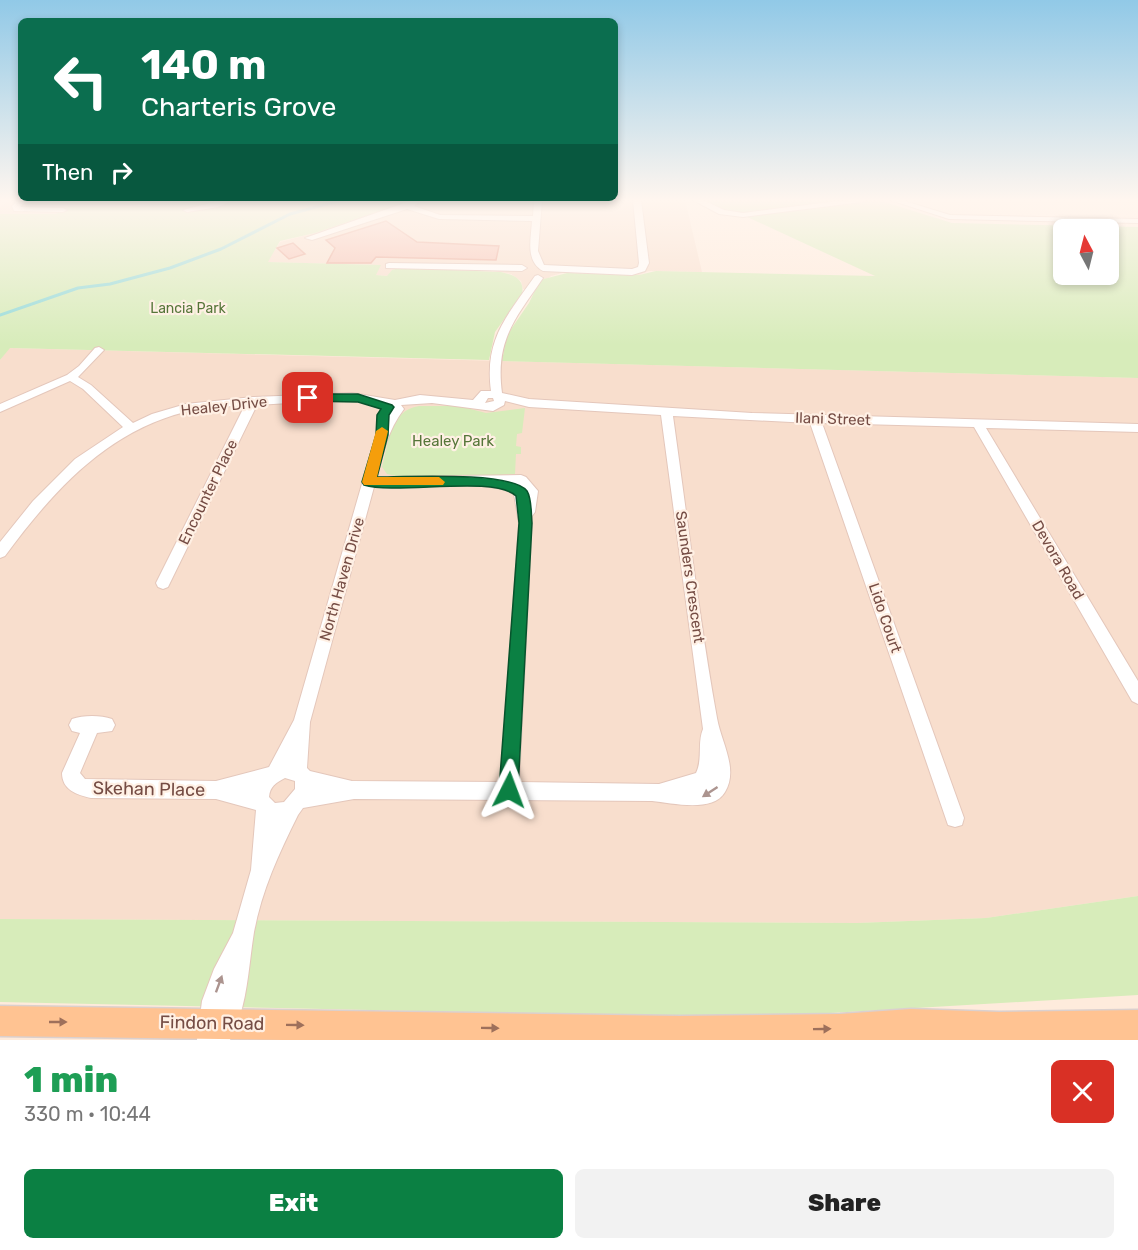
<!DOCTYPE html>
<html lang="en">
<head>
<meta charset="utf-8">
<style>
	:root { --surface:#fff; --page:#f2f2f2; --text:#222; --muted:#767676; --accent:#0b8043 }
	body { margin:0; font-family:Rubik,sans-serif; background:var(--page); color:var(--text); height:100vh; display:flex; flex-direction:column; font-size:22px; white-space:nowrap }
	* { box-sizing:border-box; margin:0 }
	p { font-size:20px; color:var(--muted) }
	.icon { flex:none; width:33px; height:33px; fill:none; stroke:currentColor; stroke-width:2; stroke-linecap:round; stroke-linejoin:round }
	.map { position:relative; height:1040px; overflow:hidden }
	.panel { display:flex; flex-direction:column; background:var(--surface); flex:1 }
	.panel>* { flex:none }
	.hud { position:absolute; left:18px; top:18px; width:600px; height:183px; border-radius:9px; box-shadow:0 3px 9px #0003; background:#0b6e4f; color:#fff; overflow:hidden }
	.needle { width:39px; rotate:353deg }
	.controls { position:absolute; left:1053px; top:219px; display:grid; gap:12px }
	.controls a { display:grid; place-items:center; width:66px; height:66px; border-radius:9px; background:var(--surface); box-shadow:0 3px 9px #0003; font-size:30px }
	.pin { position:absolute; display:grid; place-items:center; width:51px; height:51px; color:#fff; margin:-26px; border-radius:12px; box-shadow:0 3px 9px #0006 }
	.me { position:absolute; width:66px; margin:-33px; rotate:3deg; stroke-linejoin:round; filter:drop-shadow(0 0 4px #0008) }
	.turn { display:flex; align-items:center; gap:21px; height:126px; padding:0 24px; font-size:27px }
	.turn .icon { width:78px; height:78px; stroke-width:2.5 }
	.turn b { display:block; font-size:42px; line-height:51px }
	.then { display:flex; align-items:center; height:57px; padding:0 24px; background:#0003; gap:12px; font-size:22px }
	.round { display:grid; place-items:center; flex:none; width:63px; height:63px; border-radius:9px; background:var(--page) }
	.headline { display:flex; align-items:center; justify-content:space-between; height:102px; padding:0 24px }
	h1 { font-size:36px; font-weight:800; line-height:45px; color:#1e9e55 }
	.primary-button { display:flex; gap:12px; margin-top:auto; padding:12px 24px }
	.primary-button a { flex:1; height:69px; border-radius:9px; background:var(--accent); color:#fff; font-size:24px; font-weight:800; line-height:69px; text-align:center }
	.primary-button a+a { background:var(--page); color:var(--text) }
	.map>svg:first-child { display:block }
</style>
</head>
<body>
<div class="map">
<svg width="1138" height="1040" viewBox="0 0 1138 1040">
	<rect width="100%" height="100%" fill="#feebdc"/>
	<!-- residential -->
	<g fill="#f8decd">
		<polygon points="10,200 233,200 216,207 183,201 59,212 56,214 0,214 0,207"/>
		<polygon points="413,200 685,200 702,272 649,271 639,275 562,273 551,276 534,290 523,289 521,281 511,274 494,271 400,268 387,276 375,275 380,265 267,262 280,242 315,233"/>
		<polygon points="9,348 1138,378 1138,896 986,918 857,923 0,919 0,360"/>
	</g>
	<!-- green -->
	<g fill="#d7ecba" fill-rule="evenodd">
		<path d="M233 200H413L315 233 280 241 268 262 381 265 376 275 387 276 392 270 400 268 501 272C514 275 525 279 522 294L495 332 489 360 10 348 0 360V214H56L68 206 130 207 183 201 216 207Z"/>
		<path d="M697 200H878L952 223 1138 227V378L502 361 507 335 529 303 540 280 567 273 639 275 656 271 875 276 743 215 722 212ZM1064 230H1108V274H1064Z"/>
		<path d="M419 406H459L486 413 525 408 522 433 517 434 516 446 521 447V454H516L515 474 488 476H396L387 474 382 467C389 442 389 411 419 406Z"/>
		<polygon points="1138,896 1138,995 745,1018 0,1002 0,919 857,923 986,918"/>
	</g>
	<g fill="none" stroke-linecap="round" stroke-linejoin="round">
		<!-- stream -->
		<polyline stroke="#95dbd9" stroke-width="3" points="0,315 78,288 110,284 170,268 221,249 290,214 342,200"/>
	</g>
	<!-- building -->
	<g fill="#f6c0b2" stroke="#e9a391" stroke-width="1.5">
		<polygon points="386,221 417,242 499,246 496,260 376,257 371,263 327,263 335,248 326,240"/>
		<polygon points="293,243 305,254 289,259 277,248"/>
	</g>
	<g fill="none" stroke-linecap="round" stroke-linejoin="round">
		<!-- minor casing -->
		<g stroke="#e4c7bb" stroke-width="2">
			<g id="minor">
				<polygon points="19,200 27,200 20,207 63,208 67,210 63,212 14,211 12,206"/>
				<polygon points="222,200 233,200 218,207 187,212 183,210"/>
				<path d="M413 200H422L414 206 440 215 533 216 534 200H542L538 251 544 265 632 269 638 267 639 263 633 200H641L649 263 645 271 632 275 543 271C525 261 531 239 532 221L439 219 407 209 312 240 305 238Z"/>
				<polygon points="693,200 703,200 724,210 743,213 846,200 866,200 862,202 743,217 719,214"/>
				<polygon points="890,200 901,200 950,215 1138,219 1138,223 949,219"/>
				<polygon points="389,263 522,265 527,268 522,271 386,268 386,264"/>
				<path d="M538 275 543 278C515 319 495 340 502 393L529 399 752 413 1138 424V432L986 428 1138 681V704L1132 701 974 427 822 423 964 818 962 825 955 827 948 825 810 423 673 416C687 516 699 618 717 718 721 742 739 769 725 792 713 813 672 803 652 801L354 799 303 808 298 815C279 853 262 890 254 932 248 969 248 1006 230 1040H197L202 1001 214 969 233 933 251 870 256 810 216 799 91 798C77 795 62 790 62 773L80 733 72 731 69 725 72 719C83 715 101 715 112 719L115 725 112 731 97 733 80 773 85 779 216 781 269 767 294 720 376 435 389 412 382 408 385 404 338 400 257 405 168 587 163 589 158 587 156 583 245 405C225 407 205 407 185 412 106 432 52 492 5 556L0 558V542L33 501 75 459 123 427 83 389 70 381 0 412V404L67 375 79 366 95 348 99 347 104 350 78 377 91 385 133 423 152 414 186 404 253 397 352 393 395 400 420 395 473 400 481 391H491C484 339 507 316 535 276ZM488 398H493L494 401 485 403ZM505 401 529 407 661 415 703 729C697 743 703 759 696 773L659 784 519 782 532 516 535 512 538 491 526 477 521 475 377 477C383 452 388 430 404 409L401 405 432 403 493 411 504 405ZM476 485 503 489 514 494 519 523 501 782 352 781 310 771 307 768 310 722 374 487ZM285 778 295 781V789L284 802 275 803 269 797C270 786 276 783 285 778Z"/>
			</g>
		</g>
		<!-- major casing -->
		<g stroke="#dbd0ce" stroke-width="3">
			<polygon id="major" points="0,1006 680,1016 840,1014 911,1009 999,1012 1138,1010 1138,1040 284,1040 0,1036"/>
		</g>
		<!-- minor -->
		<use href="#minor" fill="#fff" fill-rule="evenodd"/>
		<!-- major -->
		<use href="#major" fill="#ffc392" fill-rule="evenodd"/>
	</g>
	<!-- one-way arrows -->
	<defs><path id="oneway-solid" d="M-6-.8H1V-3.2L6.5 0L1 3.2V.8H-6Z" transform="scale(1.5)"/></defs>
	<g fill="#ac948f">
		<use href="#oneway-solid" transform="translate(710 792) rotate(147)"/>
		<use href="#oneway-solid" transform="translate(219 984) rotate(-70)"/>
	</g>
	<g fill="#9e705b">
		<use href="#oneway-solid" transform="translate(58 1022)"/>
		<use href="#oneway-solid" transform="translate(295 1025) rotate(1)"/>
		<use href="#oneway-solid" transform="translate(490 1028) rotate(1)"/>
		<use href="#oneway-solid" transform="translate(822 1029) rotate(-1)"/>
	</g>
	<!-- sky -->
	<linearGradient id="sky" x2="0" y2="1"><stop stop-color="#91c9e7"/><stop offset="0.58" stop-color="#fff6ef"/><stop offset="1" stop-color="#fff6ef" stop-opacity="0"/></linearGradient>
	<rect width="1138" height="345" fill="url(#sky)"/>
	<!-- route -->
	<path fill="#0b8043" stroke="#07532c" stroke-width="1.5" d="M308 394H358L392 405 394 407 389 415 388 435 377 477C404 477 513 471 527 491 532 499 531 514 532 523L518 790 515 797 509 800 502 797 499 790 519 523 516 496C495 475 396 495 364 485L362 482 376 435 377 415 381 409 358 402 304 401 302 398Z"/>
	<!-- slow -->
	<polygon fill="#f59e0b" points="382,427 388,431 377,477 439,477 445,482 443,485 364,485 362,482 376,431"/>
	<g text-anchor="middle" stroke-width="4.5" stroke-linejoin="round" paint-order="stroke">
		<!-- far-park labels -->
		<g font-size="14" fill="#567639" stroke="#fff0e4">
			<text x="188" y="313">Lancia Park</text>
		</g>
		<!-- street labels -->
		<g font-size="15" fill="#754c44" stroke="#fff0e4">
			<text transform="translate(224 406) rotate(-6)" y="5">Healey Drive</text>
			<text transform="translate(833 419) rotate(2)" y="5">Ilani Street</text>
			<text transform="translate(208 492) rotate(-64)" y="5">Encounter Place</text>
			<text transform="translate(1058 560) rotate(60)" y="5">Devora Road</text>
			<text transform="translate(690 577) rotate(82)" y="5">Saunders Crescent</text>
			<text transform="translate(342 579) rotate(-74)" y="5">North Haven Drive</text>
			<text transform="translate(885 618) rotate(71)" y="5">Lido Court</text>
		</g>
		<!-- park labels -->
		<g font-size="15" fill="#567639" stroke="#fff0e4">
			<text x="453" y="446">Healey Park</text>
		</g>
		<!-- near-street labels -->
		<g font-size="18" fill="#754c44" stroke="#fff0e4">
			<text transform="translate(149 789) rotate(1)" y="6">Skehan Place</text>
			<text transform="translate(212 1023) rotate(1)" y="6">Findon Road</text>
		</g>
	</g>
</svg>
<div class="controls">
<a><svg class="needle" viewBox="-14 -14 28 28"><path d="M0-13l5 13h-10z" fill="#e53935"/><path d="M0 13l5-13h-10z" fill="#767676"/></svg></a>
</div>
<div class="pin" style="left:308px;top:398px;background:#d93025"><svg class="icon" aria-label="arrive" viewBox="0 0 24 24"><path d="M6 21V4h12l-3 4 3 4H6"/></svg></div>
<svg class="me" style="left:509px;top:790px" viewBox="-20 -20 40 40"><path d="M0-17L14 15 0 8-14 15z" fill="#0b8043" stroke="#fff" stroke-width="4"/></svg>
<div class="hud">
<div class="turn"><svg class="icon" aria-label="left" viewBox="0 0 24 24"><path d="M17 20v-9H6M10 6l-5 5 5 5"/></svg><div><b>140 m</b>Charteris Grove</div></div>
<div class="then">Then<svg class="icon" aria-label="right" viewBox="0 0 24 24"><path d="M7 20v-9h11M14 6l5 5-5 5"/></svg></div>
</div>
</div>
<section class="panel">
<div class="headline"><div><h1>1 min</h1><p>330 m · 10:44</p></div><a class="round" style="background:#d93025;color:#fff"><svg class="icon" aria-label="close" viewBox="0 0 24 24"><path d="M6 6l12 12M18 6L6 18"/></svg></a></div>
<div class="primary-button"><a>Exit</a><a>Share</a></div>
</section>
</body>
</html>
